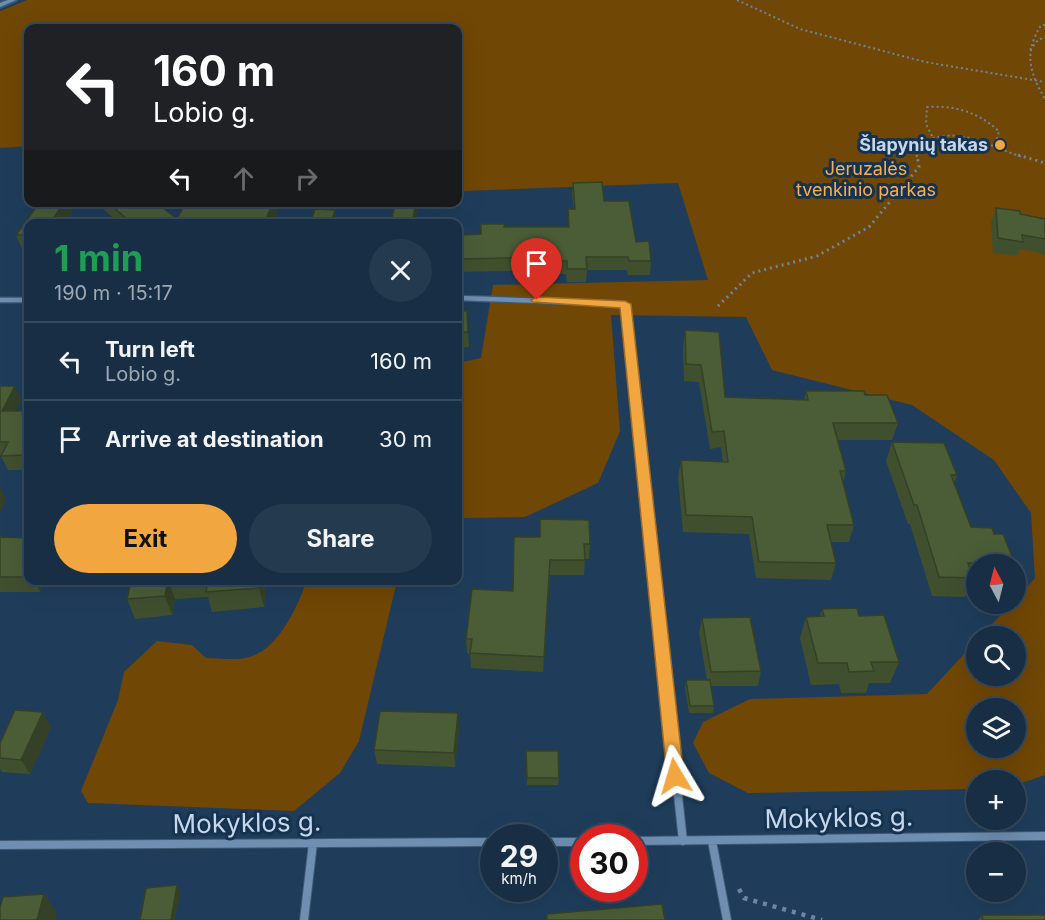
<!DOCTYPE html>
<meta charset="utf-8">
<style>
:root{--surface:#172e44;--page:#243a4f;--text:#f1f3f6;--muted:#9ea8b2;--line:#364a5d;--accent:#f1a640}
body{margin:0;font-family:Inter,sans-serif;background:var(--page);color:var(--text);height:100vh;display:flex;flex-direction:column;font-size:22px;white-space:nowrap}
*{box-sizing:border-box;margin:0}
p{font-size:20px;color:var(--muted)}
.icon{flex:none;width:33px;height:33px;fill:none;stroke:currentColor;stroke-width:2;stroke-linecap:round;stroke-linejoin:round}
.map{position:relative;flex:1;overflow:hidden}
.side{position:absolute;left:24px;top:219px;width:438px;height:366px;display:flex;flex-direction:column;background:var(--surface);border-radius:12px;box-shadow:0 6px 24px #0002,0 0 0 2px var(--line)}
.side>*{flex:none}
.guide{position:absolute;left:24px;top:24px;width:438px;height:183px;border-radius:12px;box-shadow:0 6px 24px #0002,0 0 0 2px var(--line);background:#202124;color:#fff;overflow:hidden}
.needle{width:39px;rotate:353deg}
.controls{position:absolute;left:966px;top:554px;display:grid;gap:12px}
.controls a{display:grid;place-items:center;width:60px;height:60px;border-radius:50%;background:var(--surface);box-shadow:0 6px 24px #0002,0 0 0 2px var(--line);font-size:30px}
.speed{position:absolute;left:480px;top:824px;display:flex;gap:12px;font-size:30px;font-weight:700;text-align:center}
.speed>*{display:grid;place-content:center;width:78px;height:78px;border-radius:50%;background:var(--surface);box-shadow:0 6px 24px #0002,0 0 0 2px var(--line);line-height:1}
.speed small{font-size:15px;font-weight:400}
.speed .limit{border:9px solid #d22;background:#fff;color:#111}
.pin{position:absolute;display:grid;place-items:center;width:51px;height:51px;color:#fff;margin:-62px -26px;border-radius:50% 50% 50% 0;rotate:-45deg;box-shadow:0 0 6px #0007}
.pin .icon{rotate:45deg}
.me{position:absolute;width:66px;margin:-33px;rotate:353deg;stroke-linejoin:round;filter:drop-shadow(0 0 4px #0008)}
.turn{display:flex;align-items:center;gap:21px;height:126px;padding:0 30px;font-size:27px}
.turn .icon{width:78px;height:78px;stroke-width:2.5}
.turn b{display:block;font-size:42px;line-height:51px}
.lanes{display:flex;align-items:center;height:57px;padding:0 30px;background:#0003;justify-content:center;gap:30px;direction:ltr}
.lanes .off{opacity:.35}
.round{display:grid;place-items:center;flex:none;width:63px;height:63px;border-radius:32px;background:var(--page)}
.headline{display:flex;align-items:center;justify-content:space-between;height:102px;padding:0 30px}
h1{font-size:36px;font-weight:700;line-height:45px;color:#1e9e55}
.cta{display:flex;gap:12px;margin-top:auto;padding:12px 30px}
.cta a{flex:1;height:69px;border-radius:36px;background:var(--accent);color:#111;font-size:24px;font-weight:700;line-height:69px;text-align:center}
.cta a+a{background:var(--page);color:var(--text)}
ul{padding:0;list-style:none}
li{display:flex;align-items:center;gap:18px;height:78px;padding:0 30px;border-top:2px solid var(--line)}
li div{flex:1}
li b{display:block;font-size:22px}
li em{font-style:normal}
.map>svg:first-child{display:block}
</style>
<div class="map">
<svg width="1045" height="920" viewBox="0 0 1045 920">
<rect width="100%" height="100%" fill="#1f3d5b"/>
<!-- green -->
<path fill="#704705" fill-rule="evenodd" d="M27,0H1045V775L1016,785V780H976V789L748,793L709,773L693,743L703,722L750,699L927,694L976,641V675H1016V636H981L1012,603H1016V599L1035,578L1031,513L994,460L912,405L772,370L746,317L611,315L620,431L598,483L525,517L458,518V363L481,358L493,285L708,280L678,183L463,191L461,158H458V28H28V146L0,148V11ZM976,708H1016V747H976Z
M307,580L397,581L359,741L340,773L294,811L88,803L81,791L118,700L124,672L157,641L192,645L206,658C219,658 237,661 249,657C278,650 298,606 307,580Z"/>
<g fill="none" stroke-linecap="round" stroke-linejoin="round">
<defs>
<path id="minor-far2" d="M458,298L625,304L630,354
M0,300H28"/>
<path id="minor-far1" d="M630,353L657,604"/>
<path id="minor" d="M657,603L683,841
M634,841L1045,836
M712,841L727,920
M544,842H584
M0,845L494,842
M304,920L313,843"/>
<path id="tertiary" d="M8,0H16L0,7V3Z"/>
</defs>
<!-- minor-far2 casing -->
<use href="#minor-far2" stroke="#3f5972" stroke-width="7"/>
<!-- minor-far1 casing -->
<use href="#minor-far1" stroke="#3f5972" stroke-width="9"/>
<!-- minor casing -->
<use href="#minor" stroke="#3f5972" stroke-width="10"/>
<!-- tertiary casing -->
<use href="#tertiary" stroke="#3f5972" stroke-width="4"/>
<!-- path-far2 -->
<path stroke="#6d859e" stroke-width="2" stroke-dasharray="2 3" stroke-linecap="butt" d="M737,0L800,29L925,62L1045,82
M1045,25H1041C1024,53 1029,72 1045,99
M1030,50L1038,40L1045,37
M932,136L926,124L927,107C955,105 977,112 999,131L995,147
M917,157L915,147C953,122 984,144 1022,157"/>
<!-- path-far1 -->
<path stroke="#6d859e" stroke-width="3" stroke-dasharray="2 4" stroke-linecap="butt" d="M1018,155L1045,163
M718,306L752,273L817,256L869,227L919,167L917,155"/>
<!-- path -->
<path stroke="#6d859e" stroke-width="4.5" stroke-dasharray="4 6" stroke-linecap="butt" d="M739,889L744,898L822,920"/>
<!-- minor-far2 -->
<use href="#minor-far2" stroke="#6e8fb2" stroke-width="4.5"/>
<!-- minor-far1 -->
<use href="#minor-far1" stroke="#6e8fb2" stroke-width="6"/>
<!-- minor -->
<use href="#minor" stroke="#6e8fb2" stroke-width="8"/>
<!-- tertiary -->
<use href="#tertiary" fill="#6e8fb2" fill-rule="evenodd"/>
</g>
<!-- wall -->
<path fill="#40502f" d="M573,183L604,201L651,261L650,275H628L627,270H587L586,282H567L566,274L513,275V271L458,272V235L481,234L505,227H568V209H574L572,195Z
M40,202H78L64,224H28V249H22L16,235Z
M95,202H156L177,219L273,224H120Z
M301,202H328L327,209H302Z
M996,208L1020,214L1045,219V254L1020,249L1017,256L993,253L991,222Z
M458,311L468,332L469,347L458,348Z
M685,330L725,397L804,400L806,391L865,395L898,423L892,440H838L846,471L843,482L854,525L849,542H831L836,563L831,580L756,578L749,534L683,532L678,477L681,460L723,462L721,447L710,449L699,382L684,381L683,347Z
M0,386H15L21,400L15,411L28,414V470H8L1,456H0Z
M892,442L957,475L954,483L971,527L994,534L1015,564H976V582H972L965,597L932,596L910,524H908L886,461Z
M0,537L28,538V580H45L40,592H0Z
M514,537L590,544L589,559H585L584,575H550L543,672L471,668L470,654L467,653L466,639L513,591Z
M131,580H266L264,607L212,612L208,597L175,599L172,615L135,619L127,599Z
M822,609L859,616L899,662L890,683H869L866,693H841L839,684L811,685L800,638L806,617L820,616Z
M702,618L761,671L758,686H711L714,706L713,713H689L685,687L686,680H707L699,633Z
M51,727L30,774L2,772L0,769V743Z
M459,727L455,767L377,764L374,750Z
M526,751L559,778L558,785H527Z
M982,915L1045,920H978Z"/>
<!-- shaded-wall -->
<path fill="#344126" d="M64,202H78L64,224H50Z
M273,202H281L273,224H264Z
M416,202H419L415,224H412Z
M335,210L337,224H331Z
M15,386L21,400L8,425L2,411Z
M28,444V468L23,455Z
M0,487L6,500L0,512Z
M550,560V575L543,672L544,657Z
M35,580H45L40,592Z
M168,580L175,599L172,615L165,596Z
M260,580H266L264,607L259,588Z
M43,712L51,727L30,774L21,760Z
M458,713L459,727L455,767L454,753Z
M177,885L180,892L175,920H171Z
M44,894L57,913L55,920H37Z"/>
<!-- building -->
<path fill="#4a5d37" stroke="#344126" stroke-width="1.5" d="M602,182L604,201H629L636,242L649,241L651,261H629L628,257H586L587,269H567V261H513V258L458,259V235L481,234V224H505L504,227H569L568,209H575L573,183Z
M40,202H64L50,224H28V235H16Z
M107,202H156L177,219L186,202H273L264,224H133Z
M395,202H416L412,224H391Z
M996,208L1020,211V214L1045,219V239L1022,235L1023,242L998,238Z
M315,209L335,210L331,224H310Z
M458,311H467L468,332L458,333Z
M685,330L719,332L725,397L808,400L806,391H864L865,395H887L898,423H833L846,471H840L854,525H827L836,563L759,562L752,517L686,515L681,460L728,462L724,431L712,432L701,365L686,364Z
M0,386H15L2,411H24L22,414H28V444L23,455L1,456L8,442H0Z
M892,442L944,443L957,475H951L971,527L992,528L994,534H1003L1015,564L968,563L973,578L939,577L917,505H914Z
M540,519L589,520L590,544H584L585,560H550L544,657L470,653L472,639H466L472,589L513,591L514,537H540Z
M0,537L28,538V577H0Z
M131,580H168L165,596L127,599Z
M208,580H260L259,588L206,592Z
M857,608L859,616L884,615L899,662H871L874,671L849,672L847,663H818L806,617L824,616L822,609Z
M750,617L761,671L711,672L702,618Z
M686,680H710L714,706H690Z
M15,710L43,712L21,760L0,758V743Z
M380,711L458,713L454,753L374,750Z
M526,751H558L559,778H527Z
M177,885L171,920H140L146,888Z
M44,894L37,920H0V907L3,897Z
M662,904L665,920H547V914Z
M982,915H1045V920H983Z"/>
<!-- route -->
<path fill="#f1a640" stroke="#9d6c2a" stroke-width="1.5" d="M537,297L625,301L631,304L684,776L682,781L675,784L669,781L667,776L620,308L533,302L531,300Z"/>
<!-- markers -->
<circle fill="#f1a640" stroke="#153250" stroke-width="2" cx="1000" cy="145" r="6"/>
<g text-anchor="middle" stroke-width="6" stroke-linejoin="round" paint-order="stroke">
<!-- far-poi labels -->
<g font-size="18" font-weight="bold" fill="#c6d7ea" stroke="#153250" text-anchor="end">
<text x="988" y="151">Šlapynių takas</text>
</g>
<!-- far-park labels -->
<g font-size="18" fill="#f9af4d" stroke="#153250">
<text x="866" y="175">Jeruzalės<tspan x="866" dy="21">tvenkinio parkas</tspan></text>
</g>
<!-- near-street labels -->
<g font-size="26" fill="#c6d7ea" stroke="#153250">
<text transform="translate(839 818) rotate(-1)" y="9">Mokyklos g.</text>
<text transform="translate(247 823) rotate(-1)" y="9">Mokyklos g.</text>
</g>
</g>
</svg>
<div class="controls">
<a><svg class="needle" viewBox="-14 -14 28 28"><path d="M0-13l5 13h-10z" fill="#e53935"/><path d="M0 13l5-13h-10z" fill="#9ea8b2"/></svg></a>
<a><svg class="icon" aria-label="search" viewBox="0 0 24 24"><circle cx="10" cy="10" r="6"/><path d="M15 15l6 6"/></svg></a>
<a><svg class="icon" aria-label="layers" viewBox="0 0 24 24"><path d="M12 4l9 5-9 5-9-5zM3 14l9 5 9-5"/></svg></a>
<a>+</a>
<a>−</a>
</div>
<div class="speed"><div>29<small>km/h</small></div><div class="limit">30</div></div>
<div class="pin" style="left:537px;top:300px;background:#d93025"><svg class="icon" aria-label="arrive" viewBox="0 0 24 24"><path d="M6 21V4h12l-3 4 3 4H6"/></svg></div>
<svg class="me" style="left:675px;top:776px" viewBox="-20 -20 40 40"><path d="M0-17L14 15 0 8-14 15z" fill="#f1a640" stroke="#fff" stroke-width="4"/></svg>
<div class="guide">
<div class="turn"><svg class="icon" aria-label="left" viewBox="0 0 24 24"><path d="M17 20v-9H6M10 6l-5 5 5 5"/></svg><div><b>160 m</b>Lobio g.</div></div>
<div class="lanes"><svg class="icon" aria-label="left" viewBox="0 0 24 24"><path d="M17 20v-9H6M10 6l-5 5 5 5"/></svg><svg class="icon off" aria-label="ahead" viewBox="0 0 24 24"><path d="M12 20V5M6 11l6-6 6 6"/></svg><svg class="icon off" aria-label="right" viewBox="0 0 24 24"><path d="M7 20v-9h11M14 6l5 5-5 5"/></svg></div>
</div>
<section class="side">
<div class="headline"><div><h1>1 min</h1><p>190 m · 15:17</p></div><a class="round"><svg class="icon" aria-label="close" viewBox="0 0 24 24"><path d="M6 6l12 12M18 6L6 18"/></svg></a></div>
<ul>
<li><svg class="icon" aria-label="left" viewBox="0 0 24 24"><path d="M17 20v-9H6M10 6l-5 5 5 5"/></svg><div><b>Turn left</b><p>Lobio g.</p></div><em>160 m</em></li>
<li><svg class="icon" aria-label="arrive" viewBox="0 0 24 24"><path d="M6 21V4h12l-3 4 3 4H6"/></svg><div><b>Arrive at destination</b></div><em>30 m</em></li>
</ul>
<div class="cta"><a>Exit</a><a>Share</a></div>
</section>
</div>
